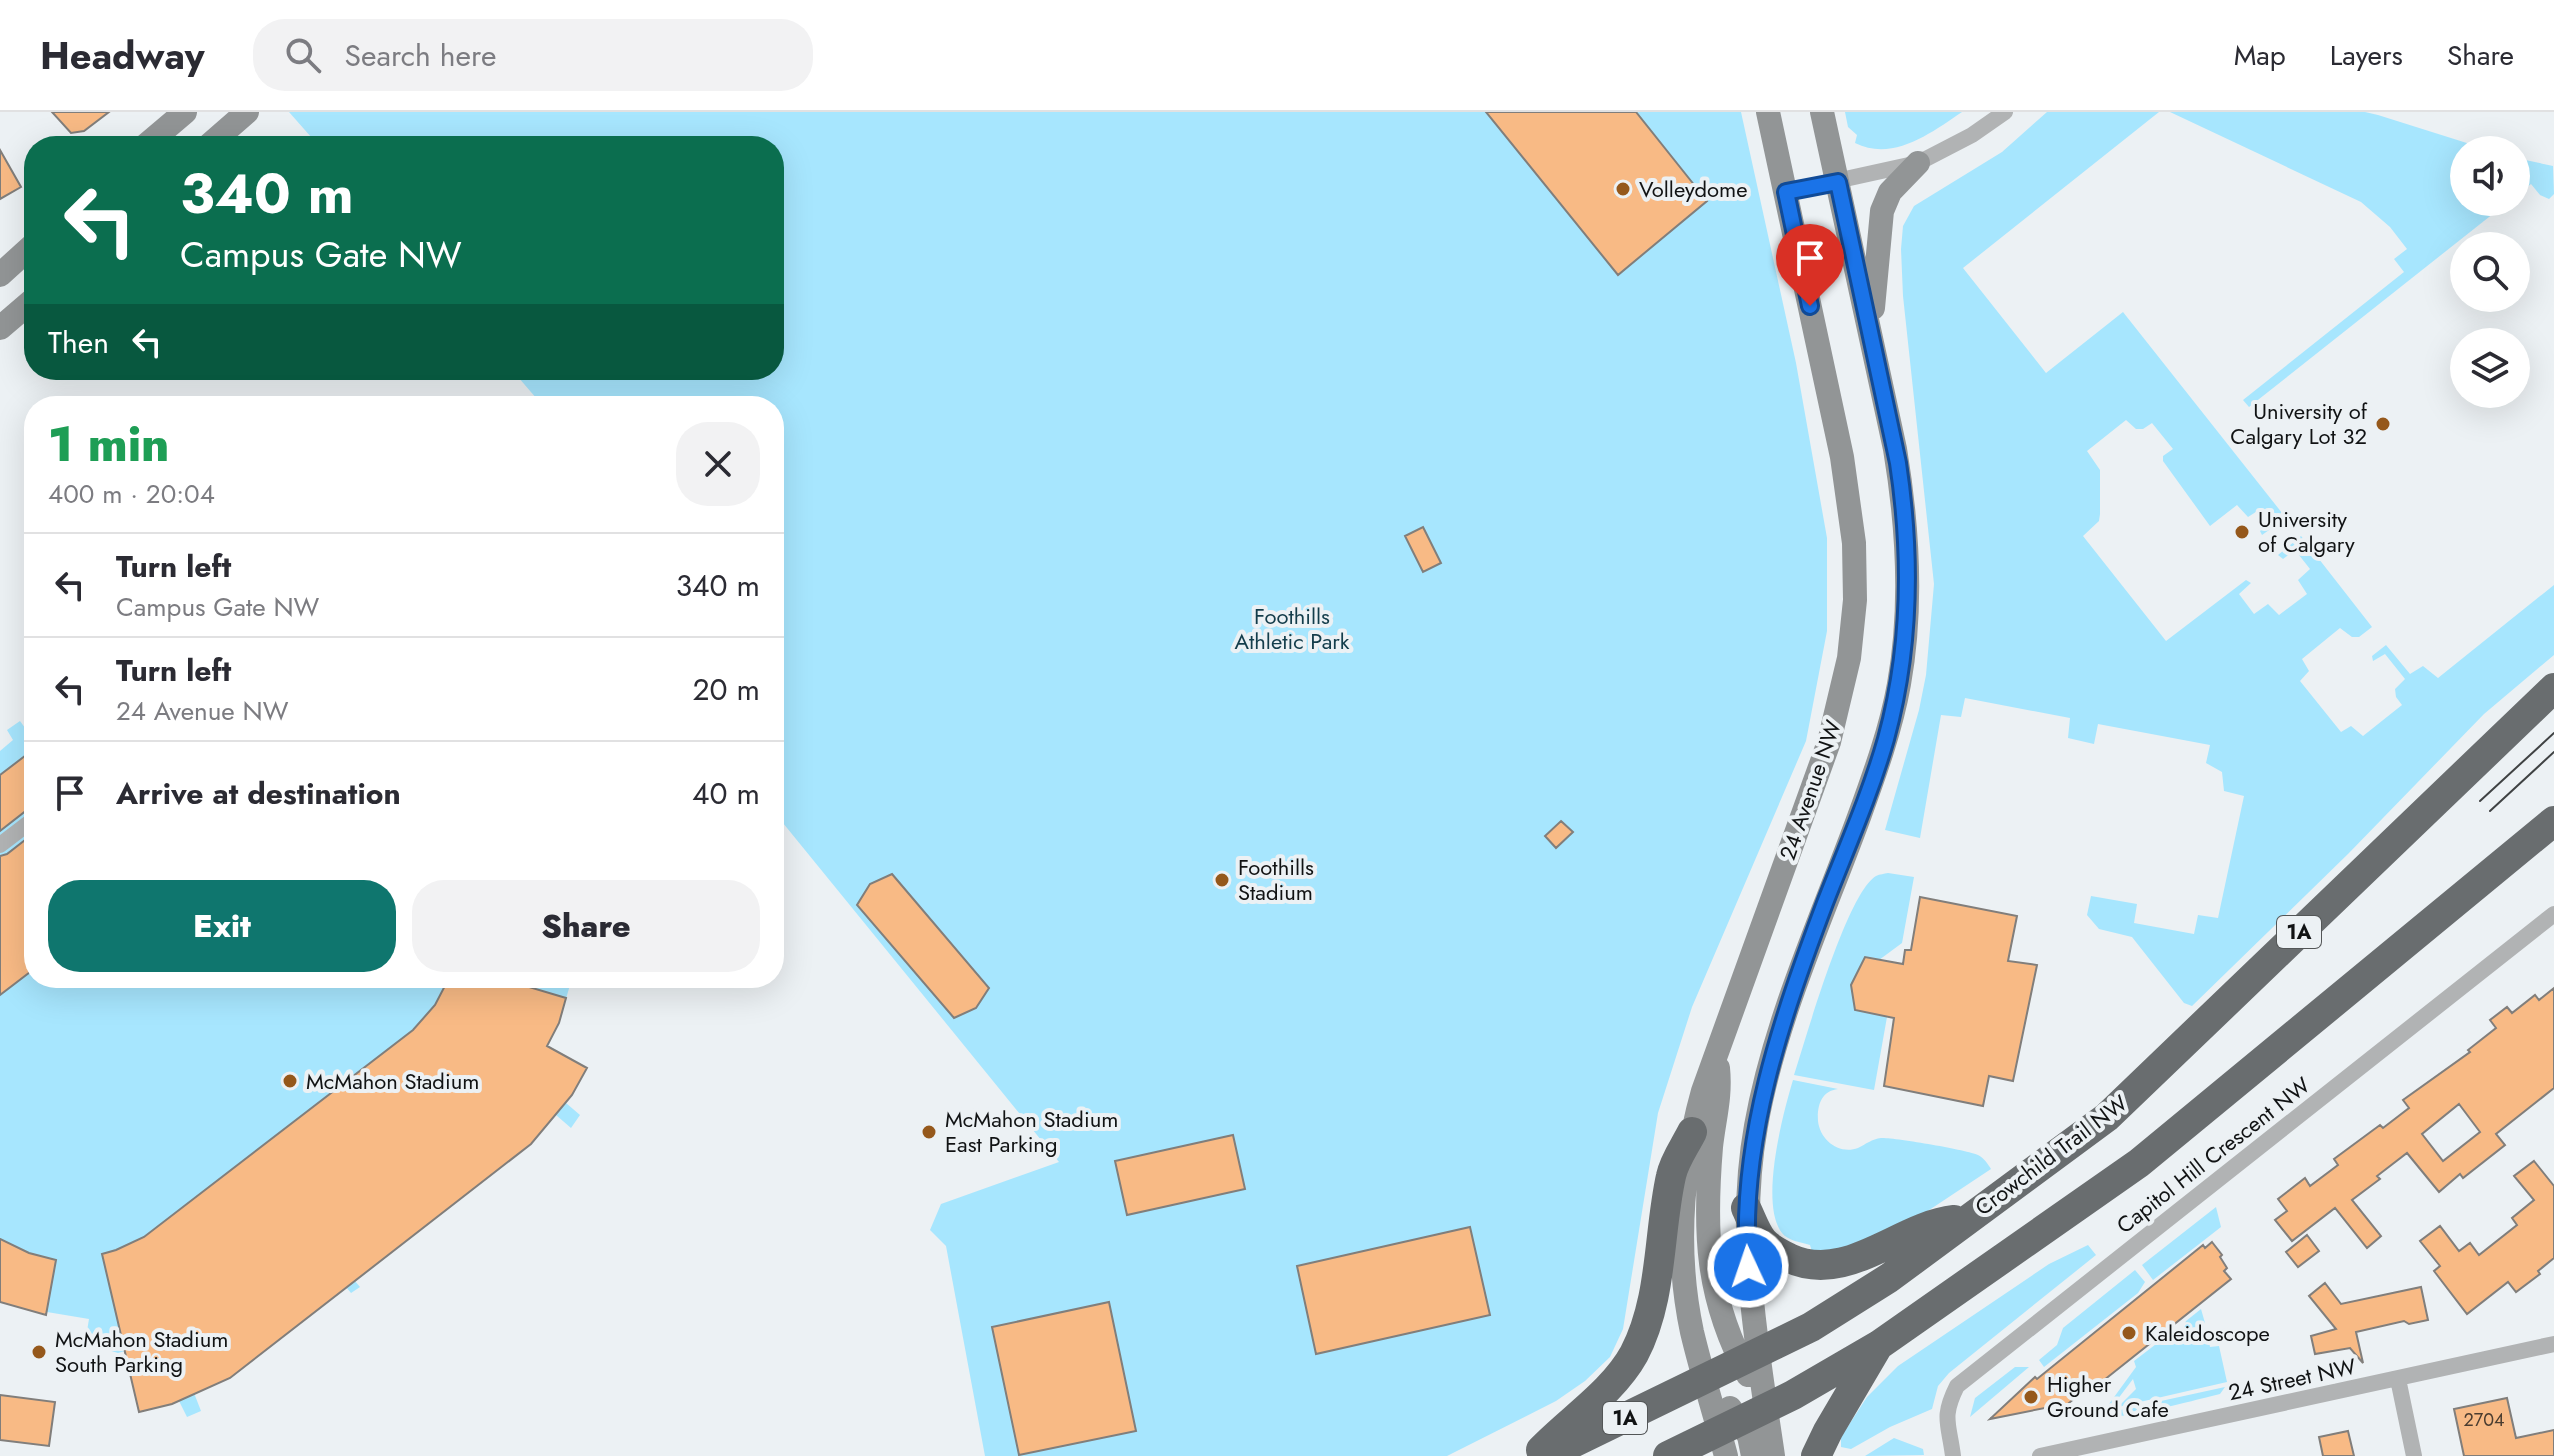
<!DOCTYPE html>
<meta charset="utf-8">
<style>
:root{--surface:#fff;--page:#f2f2f3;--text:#2b2b33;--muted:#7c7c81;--line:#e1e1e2;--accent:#0f766e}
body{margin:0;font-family:Jost,sans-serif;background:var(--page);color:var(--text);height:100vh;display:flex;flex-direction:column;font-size:30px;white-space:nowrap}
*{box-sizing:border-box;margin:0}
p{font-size:26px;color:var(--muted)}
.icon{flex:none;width:44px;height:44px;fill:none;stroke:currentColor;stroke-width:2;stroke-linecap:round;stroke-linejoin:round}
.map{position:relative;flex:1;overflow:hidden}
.drawer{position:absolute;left:24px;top:284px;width:760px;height:592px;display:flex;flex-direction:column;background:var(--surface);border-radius:32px;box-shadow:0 8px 32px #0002}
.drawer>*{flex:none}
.banner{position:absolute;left:24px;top:24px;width:760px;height:244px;border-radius:32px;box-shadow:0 8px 32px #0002;background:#0b6e4f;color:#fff;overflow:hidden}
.controls{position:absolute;left:2450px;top:24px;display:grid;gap:16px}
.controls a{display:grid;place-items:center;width:80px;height:80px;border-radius:50%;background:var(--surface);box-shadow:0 8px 32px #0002;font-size:40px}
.pin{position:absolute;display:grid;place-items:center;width:68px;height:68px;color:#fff;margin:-82px -34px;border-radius:50% 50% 50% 0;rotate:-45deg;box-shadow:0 0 8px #0007}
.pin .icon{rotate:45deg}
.me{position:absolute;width:88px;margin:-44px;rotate:357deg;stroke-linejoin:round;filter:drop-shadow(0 0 6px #0008)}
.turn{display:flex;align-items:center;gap:28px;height:168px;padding:0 24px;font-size:36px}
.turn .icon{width:104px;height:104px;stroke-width:2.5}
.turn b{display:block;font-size:56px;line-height:68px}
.then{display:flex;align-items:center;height:76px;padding:0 24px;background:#0003;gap:16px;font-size:30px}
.round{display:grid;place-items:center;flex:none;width:84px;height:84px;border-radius:32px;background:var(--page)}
.overview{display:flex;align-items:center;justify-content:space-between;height:136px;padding:0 24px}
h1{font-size:48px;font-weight:800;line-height:60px;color:#1e9e55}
.primary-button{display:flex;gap:16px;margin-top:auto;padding:16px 24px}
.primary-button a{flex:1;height:92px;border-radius:32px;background:var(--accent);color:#fff;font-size:32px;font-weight:800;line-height:92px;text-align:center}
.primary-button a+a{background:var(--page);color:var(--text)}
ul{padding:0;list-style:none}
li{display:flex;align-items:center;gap:24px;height:104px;padding:0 24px;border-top:2px solid var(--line)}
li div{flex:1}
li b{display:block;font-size:30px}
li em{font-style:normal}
header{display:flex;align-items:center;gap:48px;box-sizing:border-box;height:112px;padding:0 40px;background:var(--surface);border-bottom:2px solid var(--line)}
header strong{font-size:38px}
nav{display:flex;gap:44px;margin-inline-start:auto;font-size:28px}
.search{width:560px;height:72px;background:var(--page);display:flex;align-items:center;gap:20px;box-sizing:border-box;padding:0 28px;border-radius:32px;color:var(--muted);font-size:30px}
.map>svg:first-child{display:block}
</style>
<header>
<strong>Headway</strong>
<div class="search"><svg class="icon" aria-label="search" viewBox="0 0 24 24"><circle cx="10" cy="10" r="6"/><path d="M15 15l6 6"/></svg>Search here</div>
<nav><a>Map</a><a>Layers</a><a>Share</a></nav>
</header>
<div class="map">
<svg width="2554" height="1344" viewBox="0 0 2554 1344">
<rect width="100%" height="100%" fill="#ecf1f4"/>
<!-- green -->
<path fill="#a7e6fe" d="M289,0H1741L1796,251L1827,426V519L1806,629L1692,895L1658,1001L1623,1217L1610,1245L1585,1269L1556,1289L1447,1344H985L946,1134L930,1118L941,1092L1059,1050L774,700V294H543L512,258H774V34H319Z
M1845,0H1962C1931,21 1893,50 1855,31L1857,23L1848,15Z
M2047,0H2159L1963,156L2046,261L2123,200L2286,406L2262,423L2260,419L2272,409L2262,396L2248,405L2237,393L2210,414L2163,349V344L2173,337L2152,311L2143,317H2136L2126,308L2087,339L2100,358V402L2099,409L2083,424L2166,529L2246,468L2251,471L2239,482L2254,502L2268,492L2279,503L2307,482L2298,468L2310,457L2295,438L2283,447L2278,443L2301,424L2372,515L2359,525H2352L2340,516L2302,547L2309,559L2300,569L2341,620L2351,614L2363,624L2402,593L2396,585L2395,577L2405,567L2385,542L2373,549L2372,544L2386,533L2410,562L2423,554L2438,566L2554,473V543L2484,602L2349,741L2192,894L2184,891L2132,825L2099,817L2087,803L2091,784L2137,792L2134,811L2194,822L2198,803L2218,806L2244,684L2224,679L2222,660L2206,651L2210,633L2098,612L2094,632L2068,626L2070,606L1965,586L1961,605L1941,603L1920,726L1885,718L1919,598L1926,563L1934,472L1903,184L1901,137L1903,114L1914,94L2002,40Z
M2170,0H2365L2378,3L2489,38H2464V90H2508L2249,295L2243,288L2404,160L2394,147L2407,137L2390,115L2361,90Z
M2516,46L2553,54L2554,82L2549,87L2540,83L2531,72L2516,84Z
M20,609L28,620L34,616V866H572L559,911L547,933L587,956L566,991L580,1003L571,1016L556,1003L531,1032L355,1169L360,1175L351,1181L346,1175L194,1281L201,1299L187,1305L179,1289L139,1300L125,1239L118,1241L85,1231L89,1207L47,1200L46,1203L0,1189V639L13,628L7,618Z
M1888,761L1914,765L1902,831L1879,848L1865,845L1851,873L1856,898L1887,905L1874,978L1794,963C1806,926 1847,781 1876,764C1880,762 1884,762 1888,761Z
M1793,968L1838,977C1821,979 1817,994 1818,1009C1820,1028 1839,1043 1858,1036C1866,1032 1872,1027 1881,1026C1892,1025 1968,1038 1978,1043C1984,1046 1988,1052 1991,1057L1878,1132L1813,1143L1810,1133C1801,1130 1788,1129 1782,1121C1759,1092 1783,1001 1793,968Z
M2216,1095L2221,1115L2153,1168L2142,1153Z
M2088,1133L2096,1143L1949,1261L1938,1274L1932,1297L1890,1315L1851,1337L1841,1335V1325L1867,1285L1898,1254L2049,1152Z
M2135,1158L2145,1170L2138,1181L2044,1255L2039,1248L2057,1233L2063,1216Z
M2201,1197L2205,1211L2201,1212L2203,1219H2207L2210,1235L2219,1234L2227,1270L2118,1295L2136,1277L2133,1267L2111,1296L2109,1292L2136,1255L2134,1249L2177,1216L2179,1223L2186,1209Z
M2015,1255H2029L1970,1305L1975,1286Z
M2225,1275L2220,1282C2198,1287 2111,1312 2097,1303Z
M1894,1326L1923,1337L1924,1343L1865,1344Z"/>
<!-- building -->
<path fill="#f8ba85" stroke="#817e7b" stroke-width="2" fill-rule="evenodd" d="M52,0H109L84,19L71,21Z
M1486,0H1636L1707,89L1618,163Z
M0,38L21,75L0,87Z
M1423,415L1441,451L1423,460L1405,424Z
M34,637V696L27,698L0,719V663Z
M1561,709L1573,720L1556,736L1545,724Z
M34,721V857L0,883V744L7,742Z
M892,762L989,876L976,896L954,906L857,793L870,772Z
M1920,785L2017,804L2008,849L2037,853L2013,969L1989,964L1983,994L1884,974L1894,906L1855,898L1851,873L1865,845L1903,852L1905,838H1911Z
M449,866H499L566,886L559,911L547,934L587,956L572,983L531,1032L230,1266L172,1292L139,1300L102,1142L116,1138L144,1125L413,918L435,893Z
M2554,876V976L2496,1022L2505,1033L2463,1066L2460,1062L2439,1080L2407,1041L2377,1064L2380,1067L2352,1088L2381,1124L2367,1136L2335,1096L2292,1129L2275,1108L2287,1099L2278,1087L2305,1066L2310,1074L2338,1053L2334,1047L2380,1013L2383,1016L2409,996L2403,988L2470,940L2468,938L2496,916L2490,908L2507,895L2512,901L2535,883L2539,888ZM2459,992L2480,1020L2443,1049L2422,1022Z
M1233,1023L1245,1077L1127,1103L1115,1049Z
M2534,1049L2554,1074V1146L2538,1159L2540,1162L2516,1180L2508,1170L2467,1202L2434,1159L2440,1154L2420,1129L2440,1114L2459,1139L2470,1131L2479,1143L2517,1113L2512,1106L2534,1088L2514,1064Z
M1470,1115L1490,1203L1316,1242L1297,1154Z
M2307,1123L2319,1139L2298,1155L2286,1140Z
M0,1127L29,1141L56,1148L46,1203L0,1190Z
M2212,1130L2222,1143L2220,1145L2227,1156L2224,1159L2231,1167L2089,1280L2087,1276L2063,1296L2060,1293L1990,1307L2035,1265L2037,1267L2203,1133L2205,1136Z
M2325,1171L2341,1192L2421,1175L2428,1208L2409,1212L2404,1209L2356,1220L2363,1251L2350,1236L2315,1242L2311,1224L2336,1217L2309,1184Z
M1109,1190L1136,1319L1019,1343L992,1215Z
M0,1283L55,1290L49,1334L0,1328Z
M2507,1286L2516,1326L2554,1318V1344H2464L2454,1297Z
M2348,1319L2354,1344H2323L2319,1325Z"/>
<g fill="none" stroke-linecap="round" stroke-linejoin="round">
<!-- street -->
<path stroke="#b1b3b4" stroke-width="16" d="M1786,80L1918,51L1972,23L2005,0
M0,733L34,707
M2398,1267L2414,1344
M1953,1344C1949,1311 1941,1306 1957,1274L2554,802
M2040,1344L2554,1232"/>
<!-- secondary -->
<path stroke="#929596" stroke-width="24" d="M145,34L185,0
M208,34L247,0
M0,163L34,132
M1873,196L1882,99L1890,80L1918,51
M0,216L34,187
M1718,956C1721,985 1714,1007 1711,1035C1704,1120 1706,1186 1748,1263
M1730,1296L1749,1324L1753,1344
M1726,1344C1715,1303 1702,1262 1692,1220C1675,1140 1681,1058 1703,979L1829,630L1849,546L1855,488L1854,431L1842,345L1768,0
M1773,1344C1757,1234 1736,1124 1756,1014C1775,907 1822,806 1859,705C1875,661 1891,617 1899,572C1913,494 1908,415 1895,337L1822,0"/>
<!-- highway -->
<path stroke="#696d6f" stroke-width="30" d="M1746,1096C1751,1106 1756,1121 1763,1129C1769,1136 1781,1142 1789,1146C1847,1173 1899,1114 1954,1108
M1541,1338C1571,1307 1613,1280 1634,1242C1663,1187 1658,1122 1671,1064C1674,1049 1685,1034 1692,1020
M1546,1344L1811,1215L1889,1166L2107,1005L2554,576
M1668,1344L1793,1283L1879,1233L2139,1051L2554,709
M1816,1344L1828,1319L1878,1234"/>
<!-- tram -->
<path stroke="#3f4243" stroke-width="2" d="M2480,689L2554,621
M2490,699L2554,640"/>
</g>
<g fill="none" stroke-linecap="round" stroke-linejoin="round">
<defs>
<path id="route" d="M1748,1155C1739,1029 1781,908 1825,791C1846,737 1870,683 1886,627C1911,536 1912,444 1898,351L1838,70L1786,80L1810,194"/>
</defs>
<!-- route casing -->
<use href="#route" stroke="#114b97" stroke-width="20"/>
<!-- route -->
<use href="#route" stroke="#1a73e8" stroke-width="14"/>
</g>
<!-- markers -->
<g fill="#95581b" stroke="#ecf1f4" stroke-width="3">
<circle cx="1623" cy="77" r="8"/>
<circle cx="2383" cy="312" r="8"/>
<circle cx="2242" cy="420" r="8"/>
<circle cx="1222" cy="768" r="8"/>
<circle cx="290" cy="969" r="8"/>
<circle cx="929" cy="1020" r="8"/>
<circle cx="2129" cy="1221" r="8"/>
<circle cx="39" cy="1240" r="8"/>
<circle cx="2031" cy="1285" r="8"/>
</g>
<g text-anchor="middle" stroke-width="8" stroke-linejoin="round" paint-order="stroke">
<!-- number labels -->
<g font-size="18" fill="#4b3d30">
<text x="2484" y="1314">2704</text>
</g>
<!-- shield labels -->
<g fill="#ecf1f4" stroke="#535657" stroke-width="2">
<rect x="2277" y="804" width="44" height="32" rx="6"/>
<rect x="1603" y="1290" width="44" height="32" rx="6"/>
</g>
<g font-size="20" font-weight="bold" fill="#111314">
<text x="2299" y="827">1A</text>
<text x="1625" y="1313">1A</text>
</g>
<!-- poi labels -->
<g font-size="22" fill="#111314" stroke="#ecf1f4" text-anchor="start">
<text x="1639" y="85">Volleydome</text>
<text x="2367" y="307" text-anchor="end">University of<tspan x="2367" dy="25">Calgary Lot 32</tspan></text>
<text x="2258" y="415">University<tspan x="2258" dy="25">of Calgary</tspan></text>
<text x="1238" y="763">Foothills<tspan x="1238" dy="25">Stadium</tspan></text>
<text x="306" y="977">McMahon Stadium</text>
<text x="945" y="1015">McMahon Stadium<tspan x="945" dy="25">East Parking</tspan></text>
<text x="2145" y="1229">Kaleidoscope</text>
<text x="55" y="1235">McMahon Stadium<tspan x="55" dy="25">South Parking</tspan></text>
<text x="2047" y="1280">Higher<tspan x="2047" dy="25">Ground Cafe</tspan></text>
</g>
<!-- park labels -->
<g font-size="22" fill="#133d4b" stroke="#ecf1f4">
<text x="1292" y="512">Foothills<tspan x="1292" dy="25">Athletic Park</tspan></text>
</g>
<!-- street labels -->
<g font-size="22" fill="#111314" stroke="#ecf1f4">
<text transform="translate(1810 678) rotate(-71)" y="8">24 Avenue NW</text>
<text transform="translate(2051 1043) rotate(-37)" y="8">Crowchild Trail NW</text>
<text transform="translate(2213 1043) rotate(-38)" y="8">Capitol Hill Crescent NW</text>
<text transform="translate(2292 1267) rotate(-12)" y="8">24 Street NW</text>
</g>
</g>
</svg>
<div class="controls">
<a><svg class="icon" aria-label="sound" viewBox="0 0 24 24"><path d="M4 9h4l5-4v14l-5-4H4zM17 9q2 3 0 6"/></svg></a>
<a><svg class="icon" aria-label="search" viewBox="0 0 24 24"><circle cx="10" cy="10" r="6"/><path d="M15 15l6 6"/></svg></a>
<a><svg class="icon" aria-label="layers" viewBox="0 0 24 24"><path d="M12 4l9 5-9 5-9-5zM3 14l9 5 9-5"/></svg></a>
</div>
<div class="pin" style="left:1810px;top:194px;background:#d93025"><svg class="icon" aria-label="arrive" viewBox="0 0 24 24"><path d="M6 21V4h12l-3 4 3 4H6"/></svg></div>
<svg class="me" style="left:1748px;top:1155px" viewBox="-20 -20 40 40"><circle r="17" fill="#1a73e8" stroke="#fff" stroke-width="3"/><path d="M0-11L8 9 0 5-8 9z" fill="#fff"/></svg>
<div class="banner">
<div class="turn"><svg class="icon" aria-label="left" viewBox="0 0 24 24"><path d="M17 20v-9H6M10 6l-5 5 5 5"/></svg><div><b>340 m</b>Campus Gate NW</div></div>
<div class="then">Then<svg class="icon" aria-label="left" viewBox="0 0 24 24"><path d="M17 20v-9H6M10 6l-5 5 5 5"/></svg></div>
</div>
<section class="drawer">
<div class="overview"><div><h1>1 min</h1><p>400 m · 20:04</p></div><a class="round"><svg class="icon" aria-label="close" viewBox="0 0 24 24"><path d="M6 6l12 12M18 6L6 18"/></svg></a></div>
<ul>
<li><svg class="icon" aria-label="left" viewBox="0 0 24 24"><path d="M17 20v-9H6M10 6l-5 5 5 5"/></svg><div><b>Turn left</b><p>Campus Gate NW</p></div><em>340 m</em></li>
<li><svg class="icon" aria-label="left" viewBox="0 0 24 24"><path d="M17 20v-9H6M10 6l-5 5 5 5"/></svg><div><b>Turn left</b><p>24 Avenue NW</p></div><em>20 m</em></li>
<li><svg class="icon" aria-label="arrive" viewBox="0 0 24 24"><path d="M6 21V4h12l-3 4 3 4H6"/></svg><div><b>Arrive at destination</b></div><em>40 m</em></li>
</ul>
<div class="primary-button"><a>Exit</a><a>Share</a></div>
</section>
</div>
